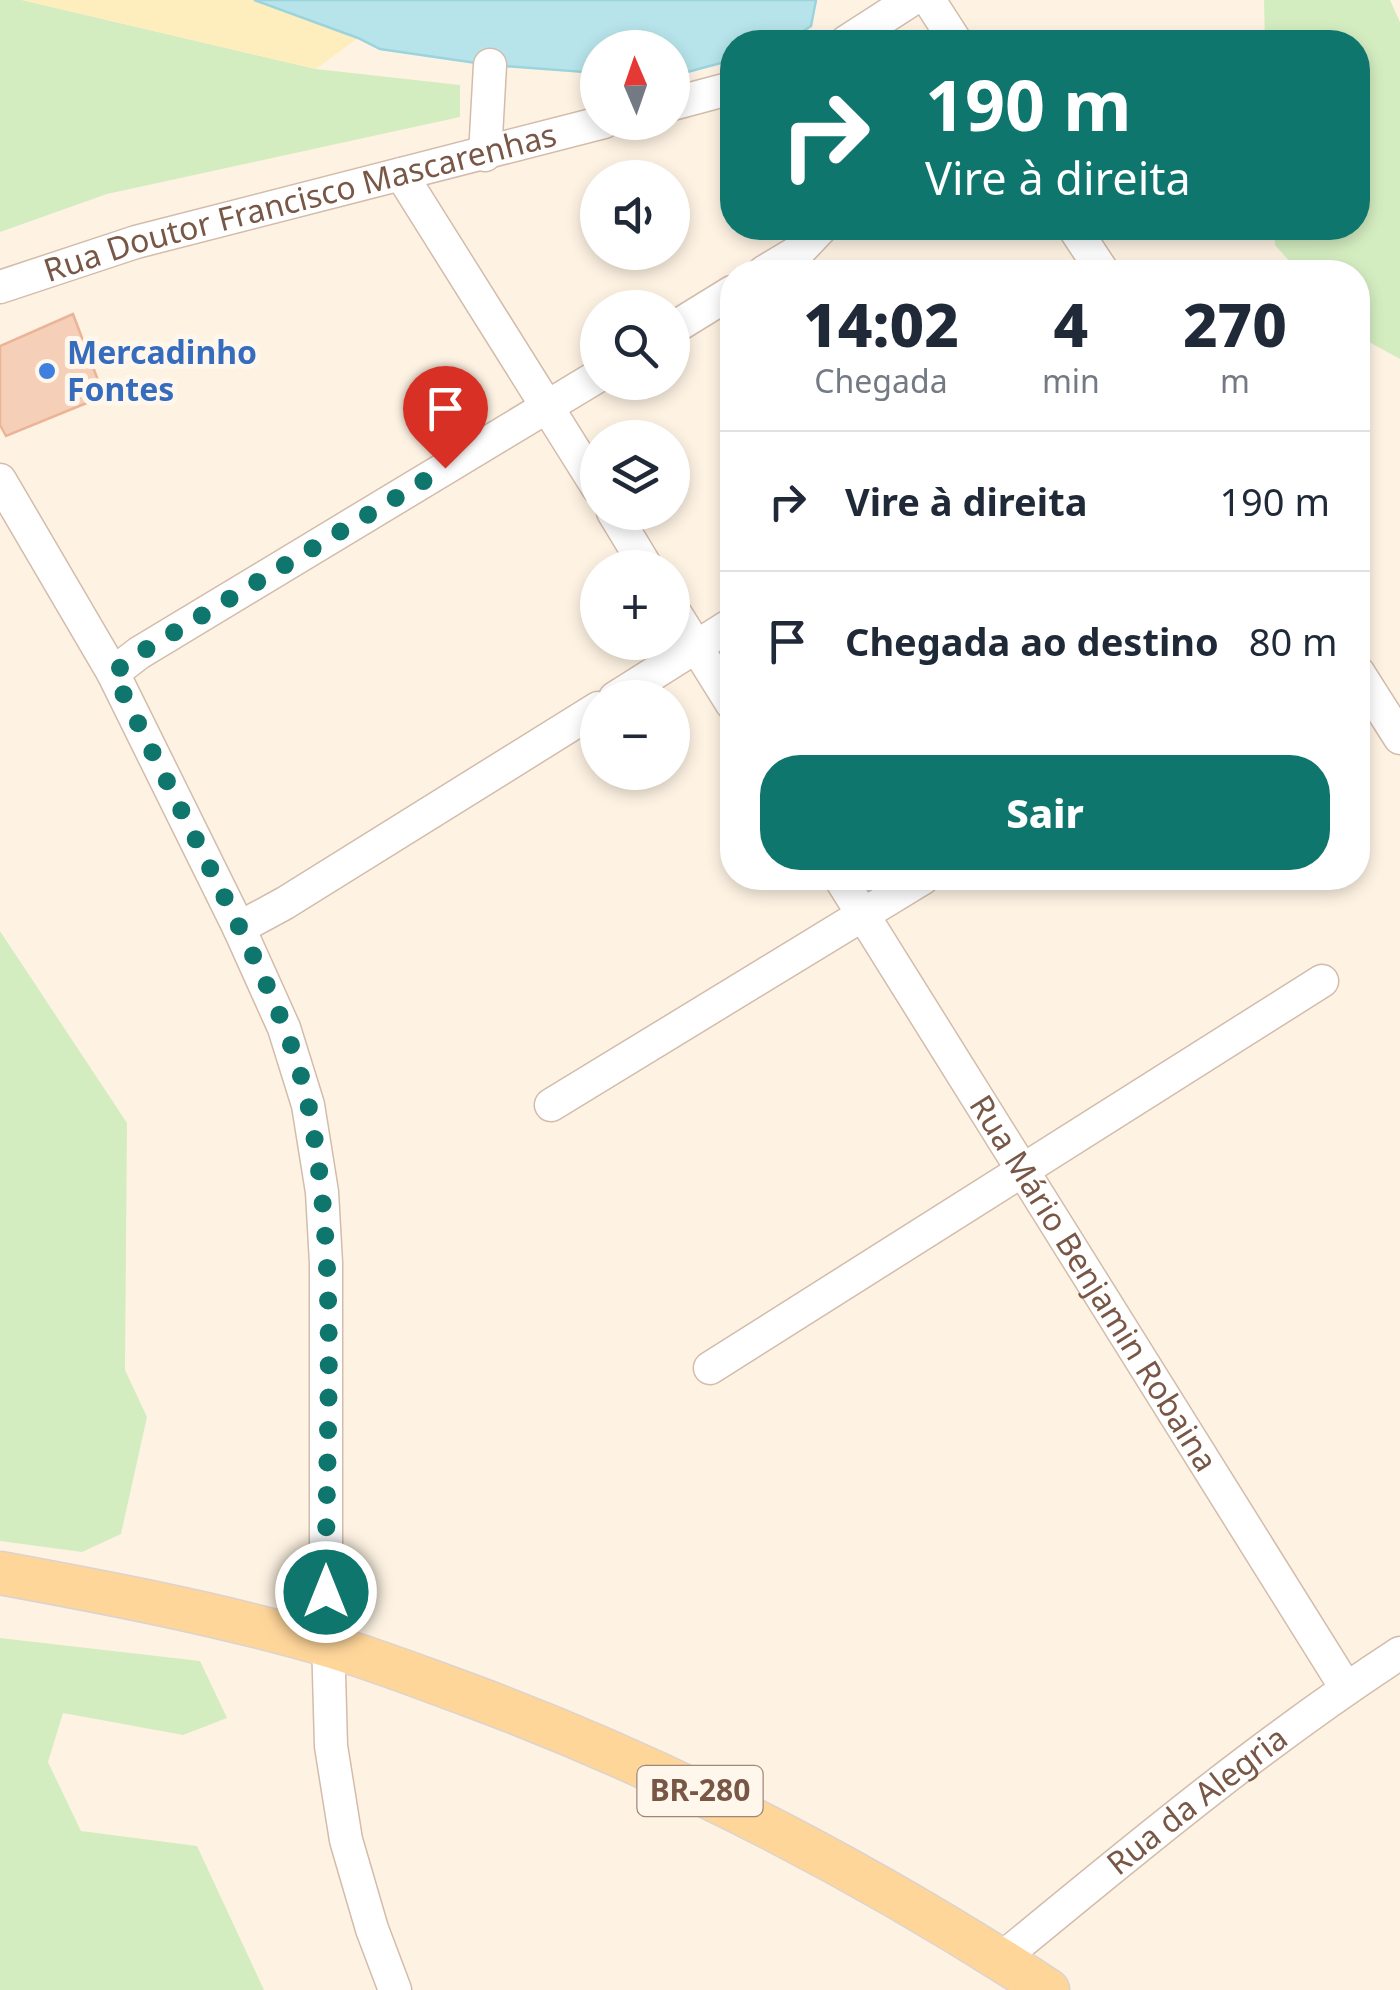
<!DOCTYPE html>
<html lang="pt">
<meta charset="utf-8">
<style>
:root{--surface:#fff;--page:#f6f6f7;--text:#1f2937;--muted:#747a83;--line:#e0e1e3;--accent:#0f766e}
body{margin:0;font-family:"Noto Sans",sans-serif;background:var(--page);color:var(--text);height:100vh;display:flex;flex-direction:column;font-size:38px;white-space:nowrap}
*{box-sizing:border-box;margin:0}
p{font-size:32px;color:var(--muted)}
.icon{flex:none;width:55px;height:55px;fill:none;stroke:currentColor;stroke-width:2;stroke-linecap:round;stroke-linejoin:round}
.map{position:relative;flex:1;overflow:hidden}
.side{position:absolute;left:720px;top:260px;width:650px;height:630px;display:flex;flex-direction:column;background:var(--surface);border-radius:40px;box-shadow:0 5px 15px #0003}
.side>*{flex:none}
.hud{position:absolute;left:720px;top:30px;width:650px;height:210px;border-radius:40px;box-shadow:0 5px 15px #0003;background:#0f766e;color:#fff;overflow:hidden}
.needle{width:65px;rotate:358deg}
.controls{position:absolute;left:580px;top:30px;display:grid;gap:20px}
.controls a{display:grid;place-items:center;width:110px;height:110px;border-radius:50%;background:var(--surface);box-shadow:0 5px 15px #0003;font-size:50px}
.pin{position:absolute;display:grid;place-items:center;width:85px;height:85px;color:#fff;margin:-102px -42px;border-radius:50% 50% 50% 0;rotate:-45deg;box-shadow:0 0 10px #0007}
.pin .icon{rotate:45deg}
.me{position:absolute;width:110px;margin:-55px;rotate:0deg;stroke-linejoin:round;filter:drop-shadow(0 0 8px #0008)}
.turn{display:flex;align-items:center;gap:35px;height:210px;padding:0 40px;font-size:45px}
.turn .icon{width:130px;height:130px;stroke-width:2.5}
.turn b{display:block;font-size:70px;line-height:85px}
.eta{display:flex;justify-content:space-evenly;align-items:center;height:170px;text-align:center}
.eta b{font-size:60px;font-weight:800;line-height:70px}
.button{display:flex;gap:20px;margin-top:auto;padding:20px 40px}
.button a{flex:1;height:115px;border-radius:40px;background:var(--accent);color:#fff;font-size:40px;font-weight:800;line-height:115px;text-align:center}
ul{padding:0;list-style:none}
li{display:flex;align-items:center;gap:30px;height:140px;padding:0 40px;border-top:2px solid var(--line)}
li div{flex:1}
li b{display:block;font-size:38px}
li em{font-style:normal}
.map>svg:first-child{display:block}
</style>
<div class="map">
<svg width="1400" height="1990" viewBox="0 0 1400 1990">
<rect width="100%" height="100%" fill="#fef3e3"/>
<!-- green -->
<path fill="#d4edc0" d="M0,0H22L316,69L460,85V117L107,194L0,232Z
M1264,0H1390L1400,22V359L1358,336V272H1299L1275,245L1274,228H1358V42H1265Z
M0,931L127,1123L125,1370L147,1417L121,1534L82,1552L0,1541Z
M0,1638L200,1661L227,1718L183,1735L63,1713L48,1762L81,1831L197,1846L264,1990H0Z"/>
<!-- sand -->
<path fill="#ffeebd" d="M22,0H254L358,38L316,69Z"/>
<!-- water -->
<path fill="#b6e4ea" stroke="#9bd4dd" stroke-width="2.5" d="M254,0H816L811,26L787,42H732V60L673,76L672,48H598L597,73L490,65L380,49L358,38Z"/>
<!-- building -->
<path fill="#f6cfb8" stroke="#ebb497" stroke-width="2.5" d="M73,314L104,396L6,436L0,425V346Z"/>
<g fill="none" stroke-linecap="round" stroke-linejoin="round">
<defs>
<g id="minor">
<path d="M929,0L956,42"/>
<path d="M846,42L911,0"/>
<path d="M672,104L732,88"/>
<path d="M485,155L490,65"/>
<path d="M401,174L598,488"/>
<path d="M1074,228L1103,272"/>
<path d="M764,272L799,251L821,228"/>
<path id="s1" d="M0,287L136,242L604,122"/>
<path d="M672,329L732,292"/>
<path d="M0,480L113,673L239,928L284,1028L308,1105L322,1192L326,1263V1566L331,1746L346,1840L372,1929L395,1990"/>
<path d="M613,512L647,568"/>
<path d="M672,608L732,704"/>
<path d="M1358,672L1400,738"/>
<path d="M113,673L139,653L598,376"/>
<path d="M615,698L732,624"/>
<path id="s2" d="M840,878L1346,1688"/>
<path d="M239,928L285,903L598,708"/>
<path d="M551,1105L923,878"/>
<path d="M710,1368L1322,981"/>
<path id="s3" d="M1001,1959C1131,1852 1259,1745 1400,1653"/>
</g>
<path id="major" d="M0,1573C109,1593 219,1614 326,1645C374,1659 422,1678 469,1695C674,1771 865,1871 1048,1990"/>
</defs>
<!-- minor casing -->
<use href="#minor" stroke="#d3bcab" stroke-width="35"/>
<!-- major casing -->
<use href="#major" stroke="#dcd3cf" stroke-width="45"/>
<!-- minor -->
<use href="#minor" stroke="#fff" stroke-width="32"/>
<!-- major -->
<use href="#major" stroke="#ffd69a" stroke-width="42"/>
</g>
<g fill="none" stroke-linecap="round" stroke-linejoin="round">
<!-- route -->
<path stroke="#0f766e" stroke-width="18" stroke-dasharray="0 32.4" d="M326,1592C325,1434 340,1263 309,1108C293,1032 255,959 221,890C185,818 149,745 113,673L140,653L445,468"/>
</g>
<!-- markers -->
<circle fill="#3f7fe0" stroke="#fff7ec" stroke-width="4" cx="47" cy="371" r="10"/>
<g text-anchor="middle" stroke-width="10" stroke-linejoin="round" paint-order="stroke">
<!-- shield labels -->
<rect fill="#fff7ec" stroke="#a18778" stroke-width="2.5" x="637.5" y="1766" width="125" height="50" rx="8"/>
<g font-size="30" font-weight="bold" fill="#795746">
<text x="700" y="1801">BR-280</text>
</g>
<!-- street labels -->
<g font-size="32" fill="#795746" stroke="#fff7ec">
<text dy="11" stroke="none"><textPath href="#s1" startOffset="312">Rua Doutor Francisco Mascarenhas</textPath></text>
<text dy="11" stroke="none"><textPath href="#s2" startOffset="478">Rua Mário Benjamin Robaina</textPath></text>
<text dy="11" stroke="none"><textPath href="#s3" startOffset="252">Rua da Alegria</textPath></text>
</g>
<!-- shop labels -->
<g font-size="32" font-weight="bold" fill="#366cbe" stroke="#fff7ec" text-anchor="start">
<text x="67" y="364">Mercadinho<tspan x="67" dy="37">Fontes</tspan></text>
</g>
</g>
</svg>
<div class="controls">
<a><svg class="needle" viewBox="-14 -14 28 28"><path d="M0-13l5 13h-10z" fill="#e53935"/><path d="M0 13l5-13h-10z" fill="#747a83"/></svg></a>
<a><svg class="icon" aria-label="sound" viewBox="0 0 24 24"><path d="M4 9h4l5-4v14l-5-4H4zM17 9q2 3 0 6"/></svg></a>
<a><svg class="icon" aria-label="search" viewBox="0 0 24 24"><circle cx="10" cy="10" r="6"/><path d="M15 15l6 6"/></svg></a>
<a><svg class="icon" aria-label="layers" viewBox="0 0 24 24"><path d="M12 4l9 5-9 5-9-5zM3 14l9 5 9-5"/></svg></a>
<a>+</a>
<a>−</a>
</div>
<div class="pin" style="left:445px;top:468px;background:#d93025"><svg class="icon" aria-label="arrive" viewBox="0 0 24 24"><path d="M6 21V4h12l-3 4 3 4H6"/></svg></div>
<svg class="me" style="left:326px;top:1592px" viewBox="-20 -20 40 40"><circle r="17" fill="#0f766e" stroke="#fff" stroke-width="3"/><path d="M0-11L8 9 0 5-8 9z" fill="#fff"/></svg>
<div class="hud">
<div class="turn"><svg class="icon" aria-label="right" viewBox="0 0 24 24"><path d="M7 20v-9h11M14 6l5 5-5 5"/></svg><div><b>190 m</b>Vire à direita</div></div>
</div>
<section class="side">
<div class="eta">
<div><b>14:02</b><p>Chegada</p></div>
<div><b>4</b><p>min</p></div>
<div><b>270</b><p>m</p></div>
</div>
<ul>
<li><svg class="icon" aria-label="right" viewBox="0 0 24 24"><path d="M7 20v-9h11M14 6l5 5-5 5"/></svg><div><b>Vire à direita</b></div><em>190 m</em></li>
<li><svg class="icon" aria-label="arrive" viewBox="0 0 24 24"><path d="M6 21V4h12l-3 4 3 4H6"/></svg><div><b>Chegada ao destino</b></div><em>80 m</em></li>
</ul>
<div class="button"><a>Sair</a></div>
</section>
</div>
